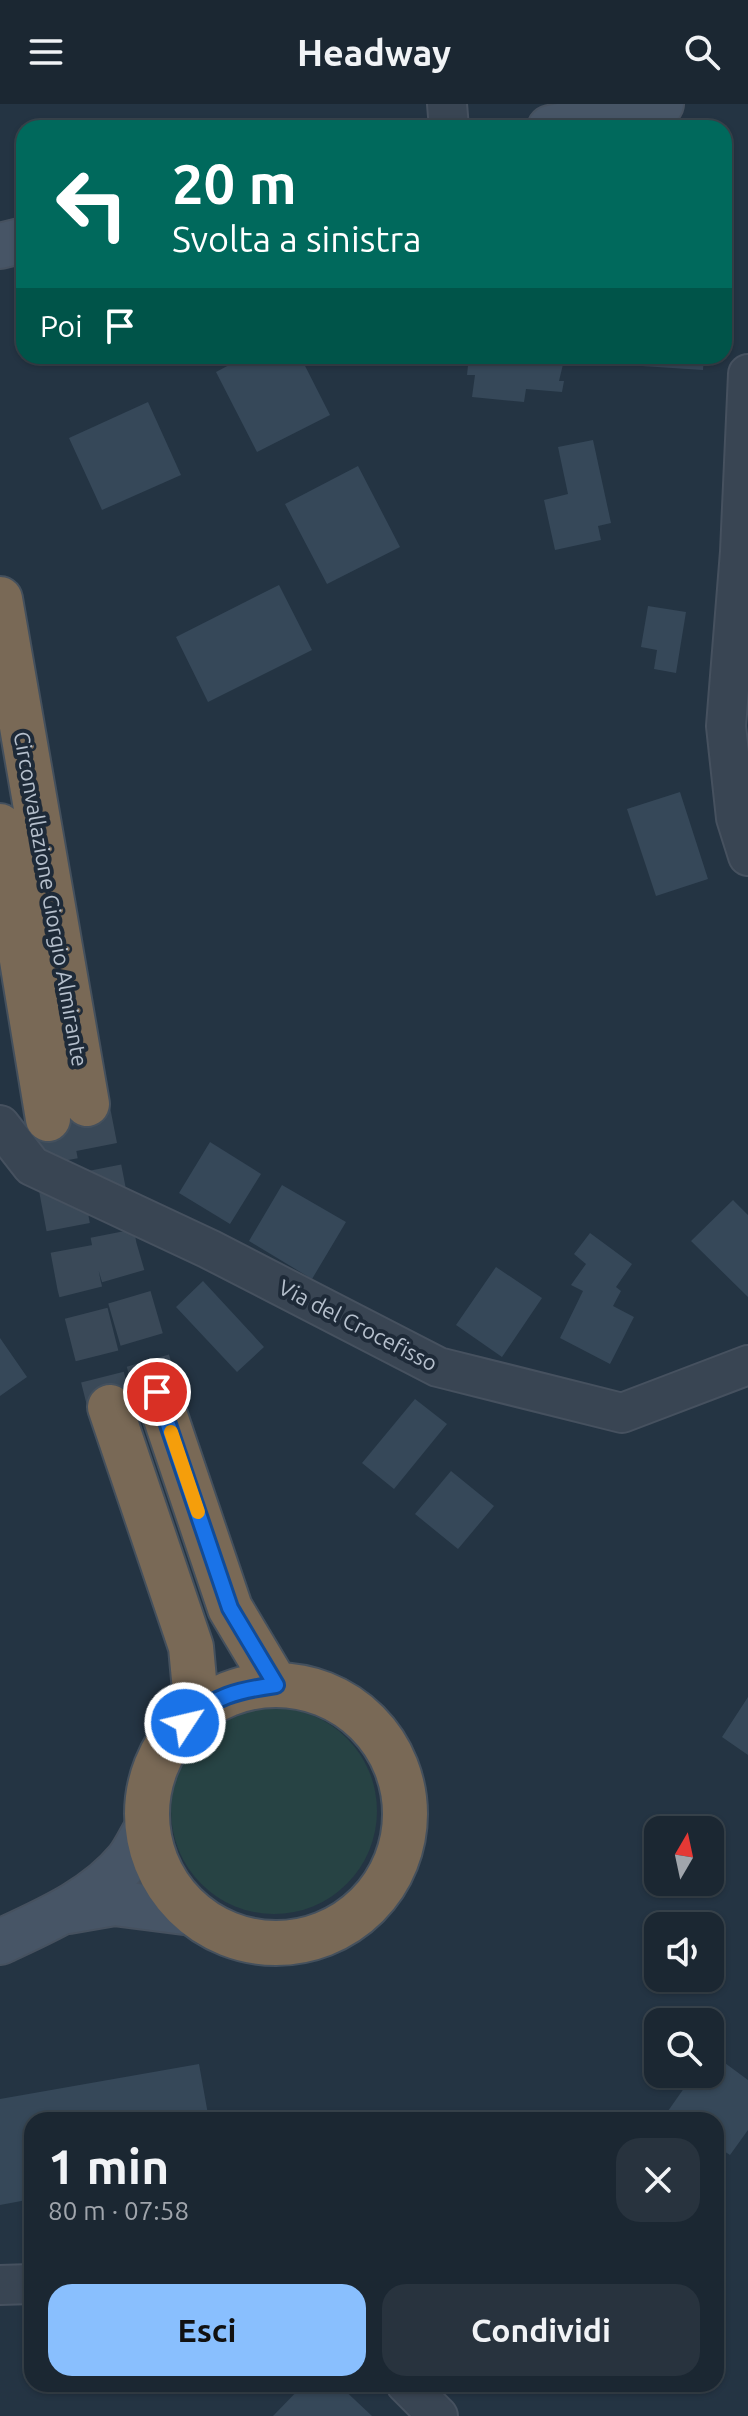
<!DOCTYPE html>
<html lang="it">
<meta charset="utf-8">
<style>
:root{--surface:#1b2732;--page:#28333e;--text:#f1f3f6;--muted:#a0a5ac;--line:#39444d;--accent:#89bffe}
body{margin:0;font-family:Ubuntu,sans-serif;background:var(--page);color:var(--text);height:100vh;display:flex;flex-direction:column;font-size:30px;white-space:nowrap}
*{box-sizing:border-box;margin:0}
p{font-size:26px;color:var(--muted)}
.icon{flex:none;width:44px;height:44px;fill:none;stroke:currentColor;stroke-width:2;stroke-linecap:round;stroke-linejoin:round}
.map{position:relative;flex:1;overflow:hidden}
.side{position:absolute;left:24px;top:2008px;width:700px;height:280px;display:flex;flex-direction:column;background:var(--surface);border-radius:24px;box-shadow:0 2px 6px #0004,0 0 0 2px var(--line)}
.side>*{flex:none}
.hud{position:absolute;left:16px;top:16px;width:716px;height:244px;border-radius:24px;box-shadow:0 2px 6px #0004,0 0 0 2px var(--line);background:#00695c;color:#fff;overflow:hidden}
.needle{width:52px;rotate:9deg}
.fabs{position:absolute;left:644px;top:1712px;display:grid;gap:16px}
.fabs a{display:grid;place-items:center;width:80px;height:80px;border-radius:16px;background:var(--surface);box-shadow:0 2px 6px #0004,0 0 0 2px var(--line);font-size:40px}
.pin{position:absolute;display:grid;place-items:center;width:68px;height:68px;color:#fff;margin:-34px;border:4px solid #fff;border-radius:50%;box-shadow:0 2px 8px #0007}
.me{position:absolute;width:88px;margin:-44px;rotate:55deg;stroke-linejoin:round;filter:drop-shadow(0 0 6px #0008)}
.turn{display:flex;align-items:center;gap:28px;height:168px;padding:0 24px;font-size:36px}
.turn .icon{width:104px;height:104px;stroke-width:2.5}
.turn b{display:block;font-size:56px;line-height:68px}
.then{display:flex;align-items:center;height:76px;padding:0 24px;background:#0003;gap:16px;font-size:30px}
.round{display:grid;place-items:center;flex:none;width:84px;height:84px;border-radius:24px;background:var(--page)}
.summary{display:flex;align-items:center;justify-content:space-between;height:136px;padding:0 24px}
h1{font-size:48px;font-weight:600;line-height:60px}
.button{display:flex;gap:16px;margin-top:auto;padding:16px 24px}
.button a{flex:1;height:92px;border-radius:24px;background:var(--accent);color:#111;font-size:32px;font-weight:600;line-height:92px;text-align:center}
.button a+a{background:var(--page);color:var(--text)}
header{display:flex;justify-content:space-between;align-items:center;height:104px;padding:0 24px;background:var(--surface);font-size:36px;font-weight:600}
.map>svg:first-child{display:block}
</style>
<header><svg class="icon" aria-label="menu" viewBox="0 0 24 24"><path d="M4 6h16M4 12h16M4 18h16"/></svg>Headway<svg class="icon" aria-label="search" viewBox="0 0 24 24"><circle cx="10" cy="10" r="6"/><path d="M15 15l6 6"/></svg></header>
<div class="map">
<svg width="748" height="2312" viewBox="0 0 748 2312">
<rect width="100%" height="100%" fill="#243443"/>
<!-- green -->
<path fill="#274344" d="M171 1707a103 103 0 1 1 206 0a103 103 0 1 1-206 0Z"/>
<!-- building -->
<path fill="#364859" d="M246,252H300L330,311L257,348L216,268Z
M469,252H565L559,277H564L562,288L526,285L524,298L472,293L475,271H467Z
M612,252H704L703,266L611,260Z
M148,298L181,371L102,406L69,334Z
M593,336L611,419L598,422L601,436L555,446L544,396L568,390L558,343Z
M358,362L400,443L327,480L285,400Z
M279,481L312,546L208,598L176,533Z
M648,502L686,508L676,569L654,565L657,546L641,543Z
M680,688L708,775L656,792L627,705Z
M210,1038L261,1070L230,1120L179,1089Z
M282,1081L346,1118L312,1175L249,1137Z
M733,1096L748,1111V1193L691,1137Z
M590,1129L632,1160L616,1183L621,1187L613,1202L634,1213L610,1260L560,1234L583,1187L571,1181L586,1160L574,1150Z
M496,1163L542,1194L502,1253L456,1221Z
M203,1177L264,1243L237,1268L176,1203Z
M0,1234L27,1273L0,1292Z
M415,1295L447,1320L394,1385L362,1359Z
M451,1367L494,1402L458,1445L415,1410Z
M748,1593V1651L722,1633Z
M710,1948L748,1976V2026L730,2051L716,2042V2016H680L668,2007L694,1970H710Z
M199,1960L209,2016H32V2095L0,2101V1995Z
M304,2280H338L372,2312H273Z"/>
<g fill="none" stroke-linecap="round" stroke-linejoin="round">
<!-- highway-tunnel -->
<path stroke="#3a4958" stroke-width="44" stroke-dasharray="44 22" stroke-linecap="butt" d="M87,1000L115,1144L157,1288
M48,1015L79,1181L110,1303"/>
<defs>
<path id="street" d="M447,0L449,24
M748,270L740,448L726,622L736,714L748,752
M0,1021L32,1062L209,1145L438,1263L622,1309L748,1261
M0,2181L32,2180
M406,2280L438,2312"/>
<path id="secondary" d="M550,24L661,0
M0,142L24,136
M68,1807L114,1799L192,1809
M0,1838C45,1817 95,1796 128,1756C135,1747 141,1734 147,1724"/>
<path id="highway" d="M0,495L87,1000
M0,722L48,1015
M157,1288L230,1504L276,1581
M110,1303L191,1543L197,1608
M147 1710a129 129 0 1 1 258 0a129 129 0 1 1-258 0Z"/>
</defs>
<!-- street casing -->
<use href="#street" stroke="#46515f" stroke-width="42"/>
<!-- secondary casing -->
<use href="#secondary" stroke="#46515f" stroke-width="48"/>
<!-- highway casing -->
<use href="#highway" stroke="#44505d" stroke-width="48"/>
<!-- street -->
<use href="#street" stroke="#394553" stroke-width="38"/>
<!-- secondary -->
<use href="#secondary" stroke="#475566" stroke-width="44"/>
<!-- highway -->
<use href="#highway" stroke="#796956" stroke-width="44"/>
</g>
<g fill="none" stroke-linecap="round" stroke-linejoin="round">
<defs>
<path id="route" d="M157,1288L230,1504L276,1581C240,1586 212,1592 185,1619"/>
</defs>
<!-- route casing -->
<use href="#route" stroke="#114b97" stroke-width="20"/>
<!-- route -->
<use href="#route" stroke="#1a73e8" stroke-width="14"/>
<!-- slow -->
<path stroke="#f59e0b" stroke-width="14" d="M171,1328L198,1408"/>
</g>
<g text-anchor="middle" stroke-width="8" stroke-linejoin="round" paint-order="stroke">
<!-- street labels -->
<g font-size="22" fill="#b6c0cd" stroke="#1e2a38">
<text transform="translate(51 795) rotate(80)" y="8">Circonvallazione Giorgio Almirante</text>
<text transform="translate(358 1221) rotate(27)" y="8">Via del Crocefisso</text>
</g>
</g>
</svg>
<div class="fabs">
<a><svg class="needle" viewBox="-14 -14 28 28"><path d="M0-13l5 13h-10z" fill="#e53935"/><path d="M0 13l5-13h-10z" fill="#a0a5ac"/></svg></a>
<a><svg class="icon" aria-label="sound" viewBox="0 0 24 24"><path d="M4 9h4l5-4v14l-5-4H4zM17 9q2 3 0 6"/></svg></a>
<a><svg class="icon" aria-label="search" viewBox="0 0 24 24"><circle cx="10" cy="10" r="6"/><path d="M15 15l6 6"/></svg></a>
</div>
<div class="pin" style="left:157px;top:1288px;background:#d93025"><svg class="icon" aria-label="arrive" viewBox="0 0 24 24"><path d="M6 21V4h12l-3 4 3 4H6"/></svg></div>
<svg class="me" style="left:185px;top:1619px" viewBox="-20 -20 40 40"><circle r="17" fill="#1a73e8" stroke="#fff" stroke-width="3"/><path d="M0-11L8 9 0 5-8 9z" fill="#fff"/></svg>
<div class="hud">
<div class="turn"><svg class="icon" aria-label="left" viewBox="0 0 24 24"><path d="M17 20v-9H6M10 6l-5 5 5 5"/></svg><div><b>20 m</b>Svolta a sinistra</div></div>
<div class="then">Poi<svg class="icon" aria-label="arrive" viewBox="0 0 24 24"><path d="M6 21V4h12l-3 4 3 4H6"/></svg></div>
</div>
<section class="side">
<div class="summary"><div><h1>1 min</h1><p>80 m · 07:58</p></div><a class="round"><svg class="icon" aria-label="close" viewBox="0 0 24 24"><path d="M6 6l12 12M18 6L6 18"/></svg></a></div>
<div class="button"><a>Esci</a><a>Condividi</a></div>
</section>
</div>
